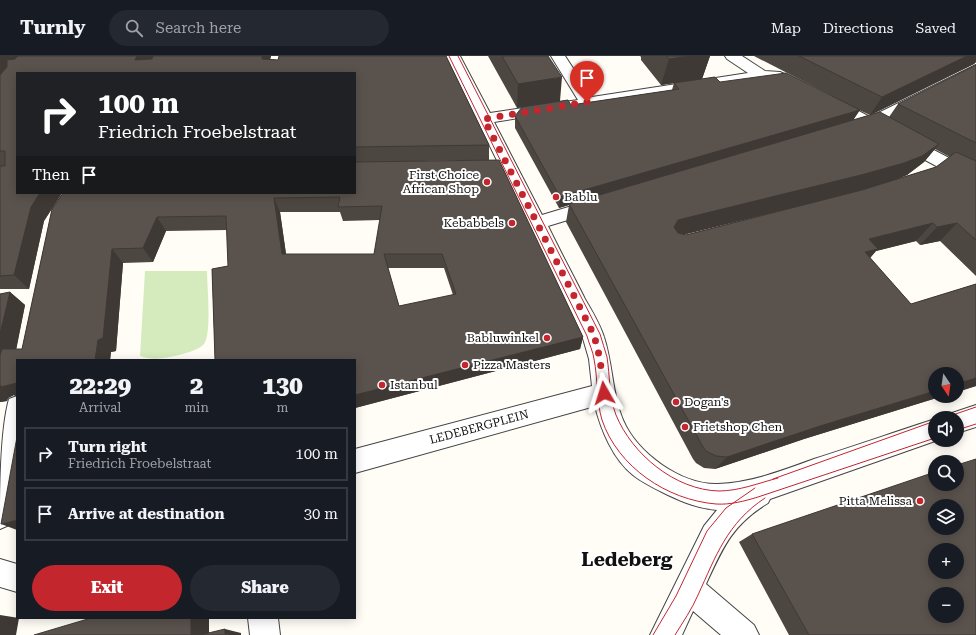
<!DOCTYPE html>
<meta charset="utf-8">
<style>
:root{--surface:#171b24;--page:#242831;--text:#f1f3f6;--muted:#9ea1a6;--line:#363941;--accent:#c4262e}
body{margin:0;font-family:"Roboto Serif",serif;background:var(--page);color:var(--text);height:100vh;display:flex;flex-direction:column;font-size:15px;white-space:nowrap}
*{box-sizing:border-box;margin:0}
p{font-size:13px;color:var(--muted)}
.icon{flex:none;width:22px;height:22px;fill:none;stroke:currentColor;stroke-width:2;stroke-linecap:round;stroke-linejoin:round}
.map{position:relative;flex:1;overflow:hidden}
.drawer{position:absolute;left:16px;top:303px;width:340px;height:260px;display:flex;flex-direction:column;background:var(--surface);border-radius:0px;box-shadow:0 2px 10px #0003}
.drawer>*{flex:none}
.top-card{position:absolute;left:16px;top:16px;width:340px;height:122px;border-radius:0px;box-shadow:0 2px 10px #0003;background:#202124;color:#fff;overflow:hidden}
.needle{width:26px;rotate:167deg}
.tools{position:absolute;left:928px;top:311px;display:grid;gap:8px}
.tools a{display:grid;place-items:center;width:36px;height:36px;border-radius:50%;background:var(--surface);box-shadow:0 2px 10px #0003;font-size:20px}
.pin{position:absolute;display:grid;place-items:center;width:34px;height:34px;color:#fff;margin:-41px -17px;border-radius:50% 50% 50% 0;rotate:-45deg;box-shadow:0 0 4px #0007}
.pin .icon{rotate:45deg}
.me{position:absolute;width:44px;margin:-22px;rotate:354deg;stroke-linejoin:round;filter:drop-shadow(0 0 3px #0008)}
.turn{display:flex;align-items:center;gap:14px;height:84px;padding:0 16px;font-size:18px}
.turn .icon{width:52px;height:52px;stroke-width:2.5}
.turn b{display:block;font-size:28px;line-height:34px}
.then{display:flex;align-items:center;height:38px;padding:0 16px;background:#0003;gap:8px;font-size:15px}
.eta{display:flex;justify-content:space-evenly;align-items:center;height:68px;text-align:center}
.eta b{font-size:24px;font-weight:800;line-height:28px}
.primary-button{display:flex;gap:8px;margin-top:auto;padding:8px 16px}
.primary-button a{flex:1;height:46px;border-radius:24px;background:var(--accent);color:#fff;font-size:16px;font-weight:800;line-height:46px;text-align:center}
.primary-button a+a{background:var(--page);color:var(--text)}
ul{padding:0;list-style:none}
li{display:flex;align-items:center;gap:12px;height:54px;margin:0 8px 6px;padding:0 8px;border:2px solid var(--line);border-radius:0px}
li div{flex:1}
li b{display:block;font-size:15px}
li em{font-style:normal}
header{display:flex;align-items:center;gap:24px;box-sizing:border-box;height:56px;padding:0 20px;background:var(--surface);border-bottom:1px solid var(--line)}
header strong{font-size:19px}
nav{display:flex;gap:22px;margin-inline-start:auto;font-size:14px}
.search{width:280px;height:36px;background:var(--page);display:flex;align-items:center;gap:10px;box-sizing:border-box;padding:0 14px;border-radius:22px;color:var(--muted);font-size:15px}
.map>svg:first-child{display:block}
</style>
<header>
<strong>Turnly</strong>
<div class="search"><svg class="icon" aria-label="search" viewBox="0 0 24 24"><circle cx="10" cy="10" r="6"/><path d="M15 15l6 6"/></svg>Search here</div>
<nav><a>Map</a><a>Directions</a><a>Saved</a></nav>
</header>
<div class="map">
<svg width="976" height="579" viewBox="0 0 976 579">
<rect width="100%" height="100%" fill="#fffdf5"/>
<!-- green -->
<path fill="#d5ebbd" d="M145,215H207C207,229 212,278 204,288C199,294 186,297 179,299C166,302 153,305 140,300Z"/>
<g fill="none" stroke-linecap="round" stroke-linejoin="round">
<defs>
<path id="minor" d="M446,0H460L490,57L578,44L551,0H565L592,41L748,17L727,3L725,0H742L765,15L780,16L806,28L809,31L806,34L801,36L773,23H762L494,66L542,159L595,143L601,144L604,149L601,154L548,170C560,195 573,219 585,243C592,255 600,268 604,281C613,308 612,338 623,364C637,397 681,429 718,428C751,427 784,414 814,403C855,390 895,376 935,363V384H938L770,443L768,447C732,469 723,491 706,528L754,569L759,579H721L693,555L682,579H650L704,470L717,454C698,452 685,447 668,439C656,433 643,427 633,419C613,403 601,374 595,350L355,417V393L592,330L589,303L582,279Z
M976,9V19L882,67L976,116V129L951,118L868,73L860,75L854,74L852,70L856,66L824,49L822,46L824,43L830,41L836,43L870,61Z
M17,340V434L13,460L9,469L0,473C0,438 0,375 9,343Z
M976,349V371L957,377V362H947L949,358Z
M0,503L17,508V536L0,531Z
M248,562H278L280,579H250Z"/>
</defs>
<!-- minor casing -->
<use href="#minor" stroke="#444" stroke-width="2"/>
<!-- minor -->
<use href="#minor" fill="#fff" fill-rule="evenodd"/>
<!-- tram -->
<path stroke="#c4262e" stroke-width="1" d="M449,0L587,280C589,288 593,295 594,303C598,323 596,344 602,364C618,411 667,444 716,448C730,449 745,445 758,441L935,382
M458,0L600,278C602,286 605,293 607,301C610,320 609,341 616,359C632,398 675,434 719,435C739,435 759,427 778,422
M944,362L976,351
M957,374L976,368
M773,423L935,365
M653,579L676,540L707,475L726,452L755,432
M675,579C683,566 692,553 698,539C716,500 727,467 765,442"/>
</g>
<!-- wall -->
<path fill="#4d4742" fill-rule="evenodd" d="M0,0H153L152,3L153,0H271L270,3L278,4L279,0H446L489,89V104L355,106V17H17V137H62L44,165L29,233H0Z
M488,0H548L560,45L571,49L672,34L674,27L720,26L832,40L754,0H976V6L974,8L871,59L889,61L898,48L976,9V220L940,185L920,189L916,185L876,195L870,202L911,248L976,228V330L957,336L935,340H943L804,383L715,413L704,412L696,407L693,403L566,166L569,149L559,152L515,72V60L558,46L517,52ZM859,54L870,59L853,64ZM935,93L950,101L936,111L862,134L686,179L684,178L848,138L890,126L907,119L924,106Z
M640,0H710L702,23L661,29L641,4V1Z
M499,104L583,281L580,293L355,352V304H215L212,213L228,210L227,174L166,175L153,206L123,207L116,295L111,296L110,304H17V341L14,339L8,342L7,345L0,346V238L10,236L25,249L16,293H22L52,153L63,137H355V106ZM280,156H340L343,165L380,164L374,198H286ZM388,212H444L453,239L399,250Z
M752,478L976,579H789L739,486Z"/>
<!-- shaded-wall -->
<path fill="#3f3936" d="M0,0H22L0,25Z
M137,0H153L144,17L135,4Z
M262,0H271L267,17L262,3Z
M690,0H710L702,23L661,29L669,3Z
M967,0H976V6L974,8L870,59L882,41Z
M562,21L560,45L517,52L518,28Z
M860,54L852,66L569,148V149L559,152L560,141Z
M939,88L924,106L907,119L890,126L848,138L671,182L674,171L678,164Z
M40,137H62L44,165L29,233L14,219L31,151Z
M274,142L280,156L288,212L282,198Z
M157,161L166,175L153,206L143,192Z
M933,167L916,185L876,195L863,210L850,213L869,183Z
M957,167L940,185L920,189L937,171Z
M112,193L123,207L116,295L111,296L110,304H95Z
M10,236L25,249L14,305L0,298V278Z
M583,281L580,293L355,352V339Z
M976,322V330L957,336V328Z
M17,327V341L14,339L8,342L7,345L0,346V328Z
M935,335V340H943L804,383L715,413L727,401L820,370Z
M17,464V474L1,468Z
M0,559L19,562L16,579H0Z
M191,562H209V579H191Z
M225,573L241,577V579H227L225,578Z"/>
<!-- building -->
<path fill="#5a524d" stroke="#3f3936" fill-rule="evenodd" d="M18,0H137L135,4L152,3L153,0H262V3L278,4L279,0H446L489,89L355,91V17H17V137H40L31,151L14,219L0,220V110H5V95H0V19L7,11V4L15,3Z
M502,0H548L562,21L518,28Z
M666,0H690L669,3Z
M799,0H967L882,41Z
M976,9V87L898,48Z
M786,17L860,54L560,141L515,60L522,51L568,44L571,49L679,33L674,27L715,21L720,26Z
M880,56L939,88L922,100L904,107L861,119L678,164L674,171L678,177L686,179L862,134L936,111L956,96L976,105V184L957,167L937,171L933,167L869,183L878,193L865,196L911,248L976,228V322L957,328V318H935V335L820,370L727,401L716,400L706,395L703,391L569,148Z
M499,104L583,281L355,339V304H215L212,213L228,210L226,160L157,161L143,192L112,193L103,282L98,284L95,304H17V327L1,331L0,329V298V299L2,293H22L52,153L63,137H355V106ZM340,141L338,151L382,150L374,198H282L274,142ZM384,198H442L456,238L399,250Z
M10,236L0,278V238Z
M17,381V464L1,468Z
M976,403V579H809L752,478L935,416V428H957V409ZM935,450H957V472H935ZM935,494H957V516H935ZM935,538H957V560H935Z
M91,562H191V579H34Z
M225,573V578L229,577V579H200Z"/>
<g fill="none" stroke-linecap="round" stroke-linejoin="round">
<!-- route -->
<path stroke="#c4262e" stroke-width="7" stroke-dasharray="0 12.6" d="M587,46L484,63L594,279L600,303L604,337"/>
</g>
<!-- markers -->
<g fill="#c4262e" stroke="#fff" stroke-width="1.5">
<circle cx="487" cy="126" r="4"/>
<circle cx="556" cy="141" r="4"/>
<circle cx="512" cy="167" r="4"/>
<circle cx="547" cy="282" r="4"/>
<circle cx="465" cy="309" r="4"/>
<circle cx="382" cy="329" r="4"/>
<circle cx="676" cy="346" r="4"/>
<circle cx="685" cy="371" r="4"/>
<circle cx="920" cy="445" r="4"/>
</g>
<g text-anchor="middle" stroke-width="4" stroke-linejoin="round" paint-order="stroke">
<!-- poi labels -->
<g font-size="12" fill="#111" stroke="#fff" text-anchor="start">
<text x="479" y="123" text-anchor="end">First Choice<tspan x="479" dy="14">African Shop</tspan></text>
<text x="564" y="145">Bablu</text>
<text x="504" y="171" text-anchor="end">Kebabbels</text>
<text x="539" y="286" text-anchor="end">Babluwinkel</text>
<text x="473" y="313">Pizza Masters</text>
<text x="390" y="333">Istanbul</text>
<text x="684" y="350">Dogan's</text>
<text x="693" y="375">Frietshop Chen</text>
<text x="912" y="449" text-anchor="end">Pitta Melissa</text>
</g>
<!-- street labels -->
<g font-size="12" fill="#111" stroke="#fff">
<text transform="translate(479 371) rotate(-15)" y="4">LEDEBERGPLEIN</text>
</g>
<!-- near-district labels -->
<g font-size="19" font-weight="bold" fill="#111" stroke="#fff">
<text x="627" y="510">Ledeberg</text>
</g>
</g>
</svg>
<div class="tools">
<a><svg class="needle" viewBox="-14 -14 28 28"><path d="M0-13l5 13h-10z" fill="#e53935"/><path d="M0 13l5-13h-10z" fill="#9ea1a6"/></svg></a>
<a><svg class="icon" aria-label="sound" viewBox="0 0 24 24"><path d="M4 9h4l5-4v14l-5-4H4zM17 9q2 3 0 6"/></svg></a>
<a><svg class="icon" aria-label="search" viewBox="0 0 24 24"><circle cx="10" cy="10" r="6"/><path d="M15 15l6 6"/></svg></a>
<a><svg class="icon" aria-label="layers" viewBox="0 0 24 24"><path d="M12 4l9 5-9 5-9-5zM3 14l9 5 9-5"/></svg></a>
<a>+</a>
<a>−</a>
</div>
<div class="pin" style="left:587px;top:46px;background:#d93025"><svg class="icon" aria-label="arrive" viewBox="0 0 24 24"><path d="M6 21V4h12l-3 4 3 4H6"/></svg></div>
<svg class="me" style="left:604px;top:337px" viewBox="-20 -20 40 40"><path d="M0-17L14 15 0 8-14 15z" fill="#c4262e" stroke="#fff" stroke-width="4"/></svg>
<div class="top-card">
<div class="turn"><svg class="icon" aria-label="right" viewBox="0 0 24 24"><path d="M7 20v-9h11M14 6l5 5-5 5"/></svg><div><b>100 m</b>Friedrich Froebelstraat</div></div>
<div class="then">Then<svg class="icon" aria-label="arrive" viewBox="0 0 24 24"><path d="M6 21V4h12l-3 4 3 4H6"/></svg></div>
</div>
<section class="drawer">
<div class="eta">
<div><b>22:29</b><p>Arrival</p></div>
<div><b>2</b><p>min</p></div>
<div><b>130</b><p>m</p></div>
</div>
<ul>
<li><svg class="icon" aria-label="right" viewBox="0 0 24 24"><path d="M7 20v-9h11M14 6l5 5-5 5"/></svg><div><b>Turn right</b><p>Friedrich Froebelstraat</p></div><em>100 m</em></li>
<li><svg class="icon" aria-label="arrive" viewBox="0 0 24 24"><path d="M6 21V4h12l-3 4 3 4H6"/></svg><div><b>Arrive at destination</b></div><em>30 m</em></li>
</ul>
<div class="primary-button"><a>Exit</a><a>Share</a></div>
</section>
</div>
